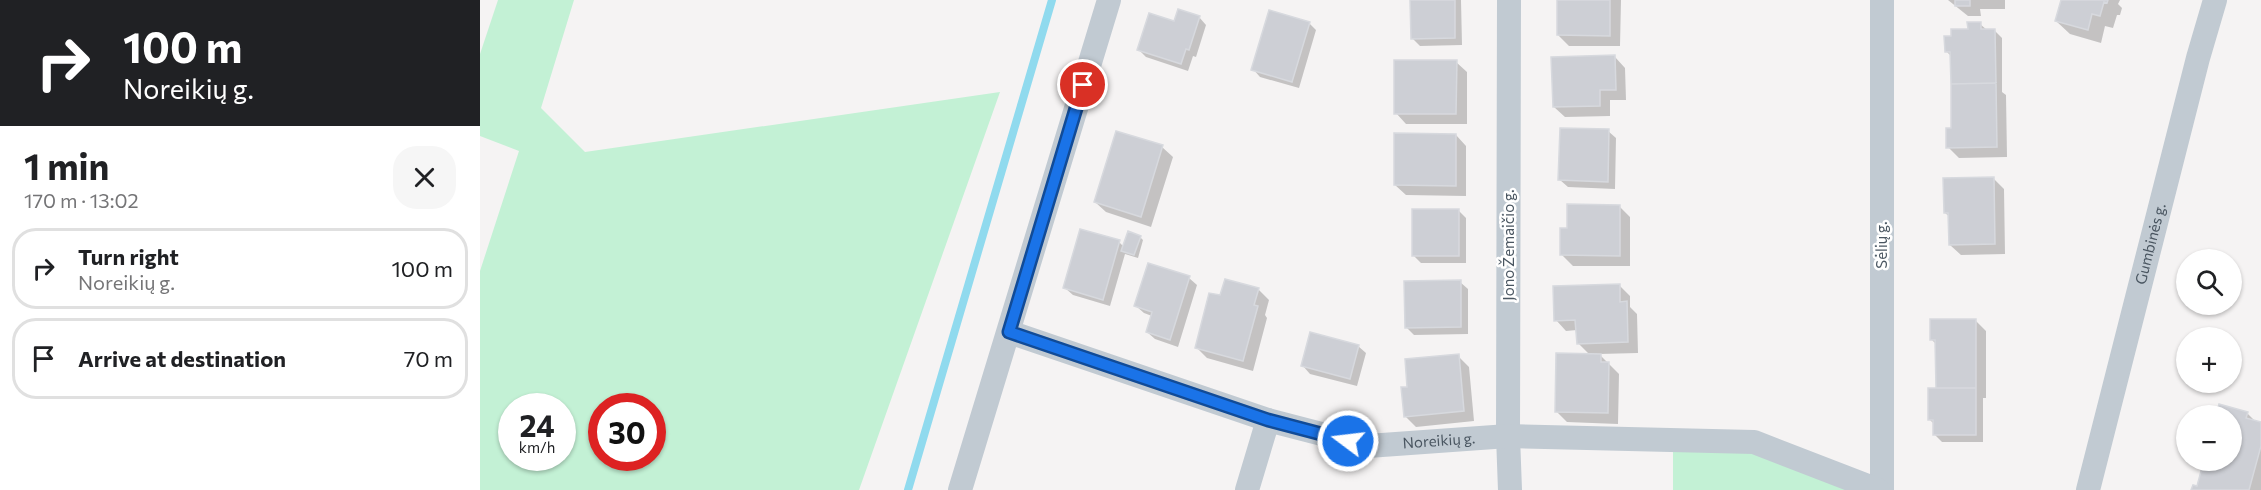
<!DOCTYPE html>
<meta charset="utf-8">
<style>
:root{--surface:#fff;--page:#f6f6f6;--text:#202124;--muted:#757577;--line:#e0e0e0}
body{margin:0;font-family:Commissioner,sans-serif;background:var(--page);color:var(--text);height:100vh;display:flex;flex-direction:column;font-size:22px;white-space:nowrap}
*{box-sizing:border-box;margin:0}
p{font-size:20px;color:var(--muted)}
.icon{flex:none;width:33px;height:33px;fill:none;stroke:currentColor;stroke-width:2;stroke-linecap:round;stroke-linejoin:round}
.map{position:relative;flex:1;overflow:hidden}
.details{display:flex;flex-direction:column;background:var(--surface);width:480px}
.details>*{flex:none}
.guide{background:#202124;color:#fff;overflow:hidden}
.fabs{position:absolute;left:1696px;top:249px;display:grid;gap:12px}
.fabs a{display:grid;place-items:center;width:66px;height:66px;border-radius:50%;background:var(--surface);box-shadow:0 2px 4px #0004;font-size:30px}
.speed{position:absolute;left:18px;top:393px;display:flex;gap:12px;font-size:30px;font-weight:700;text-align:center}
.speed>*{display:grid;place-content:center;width:78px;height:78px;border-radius:50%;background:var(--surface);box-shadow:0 2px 4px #0004;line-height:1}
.speed small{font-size:15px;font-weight:400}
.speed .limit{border:9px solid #d22;background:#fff;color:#111}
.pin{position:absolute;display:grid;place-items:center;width:51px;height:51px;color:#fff;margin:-26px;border:3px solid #fff;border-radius:50%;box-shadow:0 2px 6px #0007}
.me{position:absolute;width:66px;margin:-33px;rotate:285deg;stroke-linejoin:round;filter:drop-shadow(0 0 4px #0008)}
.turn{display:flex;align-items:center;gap:21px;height:126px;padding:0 24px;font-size:27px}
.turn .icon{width:78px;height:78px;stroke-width:2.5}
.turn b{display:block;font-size:42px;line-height:51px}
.round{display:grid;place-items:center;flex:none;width:63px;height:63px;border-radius:24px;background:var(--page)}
.overview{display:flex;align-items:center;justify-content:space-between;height:102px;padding:0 24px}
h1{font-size:36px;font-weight:700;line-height:45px}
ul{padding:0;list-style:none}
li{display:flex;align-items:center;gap:18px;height:81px;margin:0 12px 9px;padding:0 12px;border:3px solid var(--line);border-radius:24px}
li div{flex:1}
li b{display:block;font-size:22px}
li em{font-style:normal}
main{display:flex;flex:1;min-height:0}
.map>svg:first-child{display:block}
</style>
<main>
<section class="details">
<div class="guide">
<div class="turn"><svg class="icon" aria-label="right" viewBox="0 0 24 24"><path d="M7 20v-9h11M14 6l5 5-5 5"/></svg><div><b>100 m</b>Noreikių g.</div></div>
</div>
<div class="overview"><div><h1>1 min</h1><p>170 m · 13:02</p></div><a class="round"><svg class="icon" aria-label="close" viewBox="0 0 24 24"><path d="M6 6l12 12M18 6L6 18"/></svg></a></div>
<ul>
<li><svg class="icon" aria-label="right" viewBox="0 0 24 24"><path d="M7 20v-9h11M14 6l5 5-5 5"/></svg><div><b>Turn right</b><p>Noreikių g.</p></div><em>100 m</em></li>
<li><svg class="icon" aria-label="arrive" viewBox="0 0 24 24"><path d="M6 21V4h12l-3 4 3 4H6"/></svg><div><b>Arrive at destination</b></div><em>70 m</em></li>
</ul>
</section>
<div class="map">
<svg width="1781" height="490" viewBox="0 0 1781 490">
<rect width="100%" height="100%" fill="#f5f3f3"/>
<!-- green -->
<path fill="#c3f1d5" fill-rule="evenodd" d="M18,0H94L61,108L105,152L520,92L379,490H0V271L39,151L0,136V54ZM82,406V458H32V406ZM122,406H172V458H122Z
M1193,440L1274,442L1398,490H1193Z"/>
<!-- shadow -->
<path fill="#0003" d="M932,0H981L982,45L940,46L932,38Z
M1079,0H1141L1140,46H1089L1078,35Z
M1468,0H1525V9H1500L1501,16H1488Z
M1582,0H1640L1638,4L1642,8L1640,15H1637L1633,28L1625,26L1621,43L1590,34L1576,21Z
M719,17L726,25L716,57L713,56L708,71L666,57L659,50L695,23Z
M829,23L836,30L819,88L780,77L773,69Z
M1500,24L1507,30H1514L1522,38V92L1526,95L1527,157L1479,158L1468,147L1473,129L1472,57L1466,51L1473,37Z
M1135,57L1145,68L1146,100H1130V116L1085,117L1074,107Z
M976,62L987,72V124H926L916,113Z
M1128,131L1136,138L1135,189L1088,187L1080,180Z
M976,135L986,146V196L926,195L915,185Z
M682,147L693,157L671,227L626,212L615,202Z
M1513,178L1524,189L1525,254L1481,255L1470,245V217L1465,213Z
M1139,206L1150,217V266H1093L1082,255L1088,229Z
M978,210L986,218V263H941L934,256Z
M660,237L663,240L658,258L645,254L630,306L593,295L585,288L639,242L644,247Z
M709,278L717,285L698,347L675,339L667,332L672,316L664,313L656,306Z
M980,282L988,289V334L934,335L926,327Z
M1139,285L1150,296V307L1157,314L1158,353L1119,354L1139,374L1138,424L1087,422L1077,412L1110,355L1098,343L1097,330L1086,331L1076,320Z
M778,289L789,300L785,315L787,318L773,371L727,358L716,347L741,297Z
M1495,320L1506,331V398H1503V442H1462L1454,434V424L1450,420L1457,390V345L1452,340Z
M878,346L886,353L877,386L830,374L823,366Z
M978,356L989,367L994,421L936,427L925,416L929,388Z
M1767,413L1777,423L1781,424V490H1713L1752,460Z"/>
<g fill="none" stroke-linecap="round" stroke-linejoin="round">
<!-- stream -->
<path stroke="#90daee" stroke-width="8" d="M428,490L572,0"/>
</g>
<!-- building -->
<path fill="#cdcfd5" stroke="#d7d9de" stroke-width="1.5" d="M930,0H975V38L931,39Z
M1077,0H1130V36L1077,35Z
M1475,0H1490V6H1475Z
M1581,0H1628L1627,3L1624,2L1620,16L1612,14L1608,30L1575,21Z
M698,9L720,16L709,50L706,49L701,64L657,50L669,13L694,21Z
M789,10L830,22L812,82L771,70Z
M1487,22H1501V29H1515L1516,83L1471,84L1470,52H1465L1464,36H1471V29H1488Z
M1135,55L1136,90H1120V106L1073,107L1071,57Z
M914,60H977L976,114H914Z
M1516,83L1517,147L1466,148V128H1471V84Z
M1080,128L1129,129L1128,182L1078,180Z
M636,131L683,145L661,217L614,202Z
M914,133L976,134V186L914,185Z
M1514,177L1515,244L1469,245L1468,213H1464L1463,178Z
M1087,204L1140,205V256L1080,255V228H1087Z
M932,209H979V256H932Z
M600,229L640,240L623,300L583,288Z
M648,231L661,236L654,255L641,251Z
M668,263L710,276L690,340L666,332L672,312L654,306Z
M745,279L779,288L774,305L778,306L763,361L715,348L729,293L740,295Z
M981,280V327L925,328L924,281Z
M1140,284V302L1147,301L1148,342L1097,344L1095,320L1074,321L1073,286Z
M1450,319H1496V388H1456L1455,340H1450Z
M830,332L879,345L870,379L821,366Z
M1076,353L1121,354V362H1129L1128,413L1075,412Z
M979,354L984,411L924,417L921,387H927L925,359Z
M1448,388H1496V435H1453V420H1448Z
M1739,404L1768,412L1766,418L1781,422V446L1769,490H1711L1713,485L1717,486L1724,460H1752V416H1736Z"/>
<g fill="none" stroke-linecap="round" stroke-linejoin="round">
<!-- street -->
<g stroke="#c1cad2" stroke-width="24">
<path d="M1029,0L1028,436L1030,490"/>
<path d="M1402,0V490"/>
<path id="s1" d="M529,332L788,420L888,446L1028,436L1274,442L1398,490"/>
<path d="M480,490L629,0"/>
<path d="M767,490L788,420"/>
<path id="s2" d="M1608,490L1718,58L1735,0"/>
</g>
</g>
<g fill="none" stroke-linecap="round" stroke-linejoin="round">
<defs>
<path id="route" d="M603,85L529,332L788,420L868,441"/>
</defs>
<!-- route casing -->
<use href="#route" stroke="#114b97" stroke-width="15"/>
<!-- route -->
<use href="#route" stroke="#1a73e8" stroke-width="10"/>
</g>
<g text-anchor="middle" stroke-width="5" stroke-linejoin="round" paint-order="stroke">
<!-- street labels -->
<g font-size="15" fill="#4a5661" stroke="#fff">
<text transform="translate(1029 245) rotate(-90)" y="5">Jono Žemaičio g.</text>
<text transform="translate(1402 245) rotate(-90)" y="5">Sėlių g.</text>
<text dy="5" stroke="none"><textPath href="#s2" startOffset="254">Gumbinės g.</textPath></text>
<text dy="5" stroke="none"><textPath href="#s1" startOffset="448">Noreikių g.</textPath></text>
</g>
</g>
</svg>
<div class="fabs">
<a><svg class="icon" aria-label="search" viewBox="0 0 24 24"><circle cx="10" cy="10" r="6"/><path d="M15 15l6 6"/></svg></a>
<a>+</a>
<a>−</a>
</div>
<div class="speed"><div>24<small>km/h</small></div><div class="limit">30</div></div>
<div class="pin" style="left:603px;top:85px;background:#d93025"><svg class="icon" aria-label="arrive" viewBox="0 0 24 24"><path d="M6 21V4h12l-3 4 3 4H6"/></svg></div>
<svg class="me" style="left:868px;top:441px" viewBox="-20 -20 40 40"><circle r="17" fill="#1a73e8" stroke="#fff" stroke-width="3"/><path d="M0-11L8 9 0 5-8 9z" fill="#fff"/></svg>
</div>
</main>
